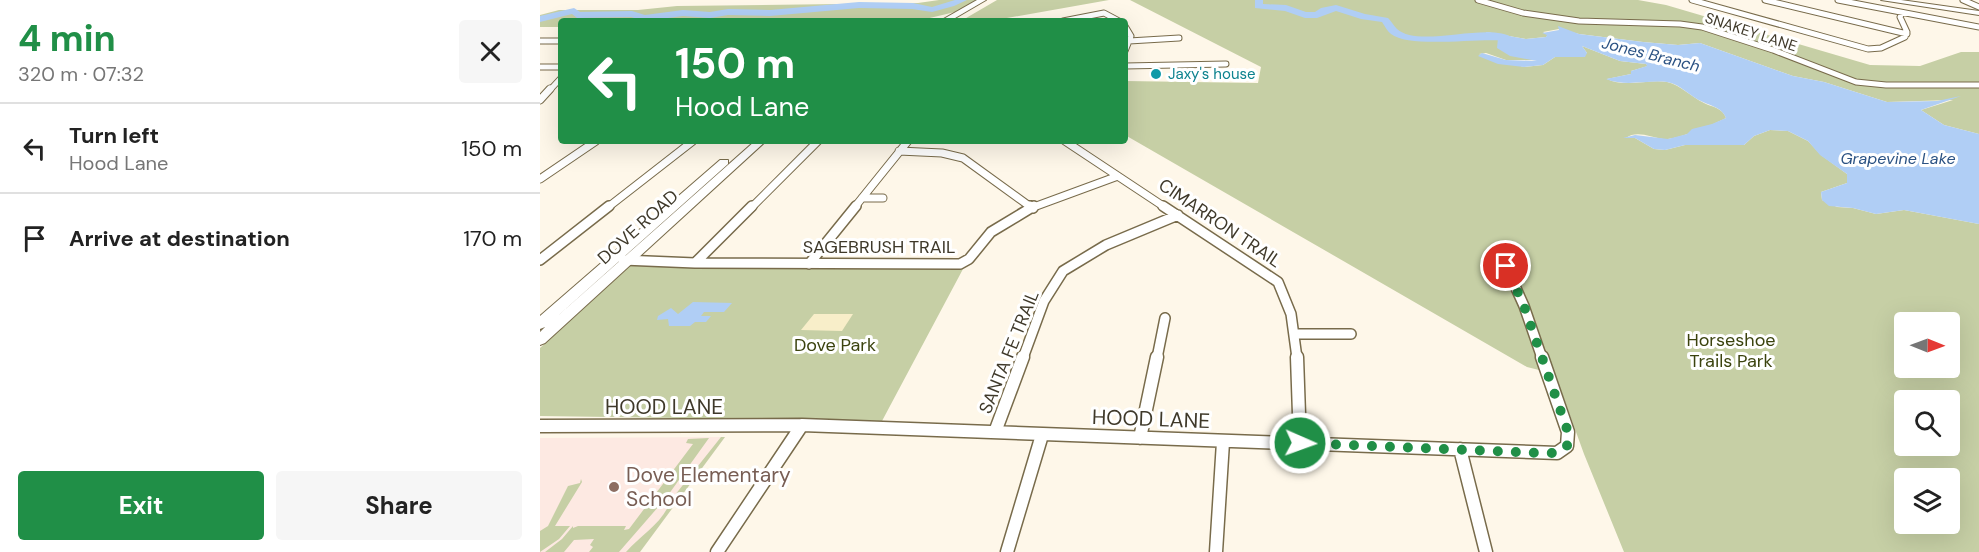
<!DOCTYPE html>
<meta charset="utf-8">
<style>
:root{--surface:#fff;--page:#f6f6f6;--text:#222;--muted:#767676;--line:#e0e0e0;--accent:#208f47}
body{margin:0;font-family:"DM Sans",sans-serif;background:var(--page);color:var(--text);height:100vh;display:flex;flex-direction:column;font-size:22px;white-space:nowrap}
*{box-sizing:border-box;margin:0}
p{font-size:20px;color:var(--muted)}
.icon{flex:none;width:33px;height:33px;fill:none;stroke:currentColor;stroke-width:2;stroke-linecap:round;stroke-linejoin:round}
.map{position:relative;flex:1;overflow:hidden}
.side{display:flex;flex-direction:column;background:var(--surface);width:540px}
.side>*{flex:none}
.hud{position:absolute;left:18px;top:18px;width:570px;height:126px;border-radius:6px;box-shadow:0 6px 24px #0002;background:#208f47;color:#fff;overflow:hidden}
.needle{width:39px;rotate:91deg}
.controls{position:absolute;left:1354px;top:312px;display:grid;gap:12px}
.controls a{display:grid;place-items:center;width:66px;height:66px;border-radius:6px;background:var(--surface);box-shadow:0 6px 24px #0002;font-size:30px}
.pin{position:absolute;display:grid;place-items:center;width:51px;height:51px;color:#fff;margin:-26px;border:3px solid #fff;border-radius:50%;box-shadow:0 2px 6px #0007}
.me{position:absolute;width:66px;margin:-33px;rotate:92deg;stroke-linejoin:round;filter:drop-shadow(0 0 4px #0008)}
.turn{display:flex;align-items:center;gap:21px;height:126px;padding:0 18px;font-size:27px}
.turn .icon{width:78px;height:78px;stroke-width:2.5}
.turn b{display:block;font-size:42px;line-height:51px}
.round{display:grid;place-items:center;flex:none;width:63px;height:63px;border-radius:6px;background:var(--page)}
.overview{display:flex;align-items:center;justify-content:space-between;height:102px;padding:0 18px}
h1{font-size:36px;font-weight:700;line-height:45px;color:var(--accent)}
.cta{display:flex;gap:12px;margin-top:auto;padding:12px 18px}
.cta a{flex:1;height:69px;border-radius:6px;background:var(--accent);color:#fff;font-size:24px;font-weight:700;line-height:69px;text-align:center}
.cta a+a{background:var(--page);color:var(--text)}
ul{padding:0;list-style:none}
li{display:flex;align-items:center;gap:18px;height:90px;padding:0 18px;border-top:2px solid var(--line)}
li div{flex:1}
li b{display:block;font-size:22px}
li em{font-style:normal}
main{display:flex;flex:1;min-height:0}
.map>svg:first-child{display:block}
</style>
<main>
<section class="side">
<div class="overview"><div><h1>4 min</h1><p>320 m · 07:32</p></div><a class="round"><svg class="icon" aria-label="close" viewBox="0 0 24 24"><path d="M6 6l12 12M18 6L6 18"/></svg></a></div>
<ul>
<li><svg class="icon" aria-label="left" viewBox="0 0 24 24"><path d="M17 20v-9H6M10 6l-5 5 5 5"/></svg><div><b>Turn left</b><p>Hood Lane</p></div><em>150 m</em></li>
<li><svg class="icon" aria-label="arrive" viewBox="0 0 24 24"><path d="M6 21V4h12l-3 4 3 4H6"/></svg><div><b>Arrive at destination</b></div><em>170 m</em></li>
</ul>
<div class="cta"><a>Exit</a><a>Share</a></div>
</section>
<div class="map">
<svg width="1439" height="552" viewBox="0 0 1439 552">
<rect width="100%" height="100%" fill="#fef7e9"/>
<!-- education -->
<path fill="#fde9e2" d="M185,437L100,552H0V438Z"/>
<!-- green -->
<path fill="#c6cfa5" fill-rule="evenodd" d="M399,0H436L415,12L377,21H21V27H0V15L19,10H98L137,6L378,3Z
M457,0H569L450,21H421Z
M590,0H1098L1126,5L1330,65L1380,66L1421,52H1439V134L1404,125L1381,110L1413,100L1347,102L1284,82L1253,76L1160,43L1138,45L1103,42L1039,34L1019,29L1003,32L1008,35L1006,37L986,39L946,32L948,36L958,38L985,58L998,60H966L946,53L939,54L984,67L1003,65L1015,57L1047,53L1042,46L1080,61L1106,64L1108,66L1091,71V74L1067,79C1085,88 1108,79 1127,82C1141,85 1151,97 1164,103C1172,107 1183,108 1186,118C1175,124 1134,141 1123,139C1111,137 1096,130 1086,138H1095L1114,149L1125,150L1145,145H1204L1214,136L1230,130L1248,131L1268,141L1281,155L1307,174V183L1281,192L1282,200L1297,207L1313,208L1336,214L1364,210L1439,224V552H1084L1044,454L1015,374L987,367L585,135V81L718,83L721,67ZM1365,322H1410V368H1365ZM1365,400H1410V446H1365ZM1365,478H1410V524H1365Z
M90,266L423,269L342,421L0,416V348Z
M181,437H185L100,552H86C102,534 123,523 131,500Z
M169,438L126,498L79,552H49L53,547L50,545L54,539L34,540L24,552H5L22,539L33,526V528L38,526H86L84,530L89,529L153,444L146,443L148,439Z
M41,479L42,482L15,526H30L19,539L0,552V531L8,526L28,486L40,483Z"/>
<!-- sand -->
<path fill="#f8eec9" d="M274,314H313L302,331L261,330Z"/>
<!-- water -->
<path fill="#b0cef5" d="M1018,26L1039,34L1103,42L1138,45L1160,43L1253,76L1284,82L1347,102L1397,101L1421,96L1381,110L1404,125L1439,134V224L1364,210L1336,214L1313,208L1289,206L1282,200L1281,192L1307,183V174L1280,155L1268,141L1248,131L1230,130L1214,136L1204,145H1145L1125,150L1114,149L1095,138H1083L1095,135L1128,139L1147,134L1152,129L1172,124L1186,118C1182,108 1172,106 1163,102C1150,97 1141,84 1127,82C1106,80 1085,87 1066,79L1091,74V71L1107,66L1106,64L1080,61L1042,46L1047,53L1045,57H1015L1003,65L984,67L958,64L938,56L942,53L966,60L997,61L970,56L957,48L958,38L948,36L946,32L986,39L1006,37L1007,35L1002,33L1019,30Z
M153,302L192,303L184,312H164L161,316H171L166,322H155L150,326H129L128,319L117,320L118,316L131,308L138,314Z"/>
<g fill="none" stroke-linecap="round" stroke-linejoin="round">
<!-- river -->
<path fill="#b0cef5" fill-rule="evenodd" d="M415,0H427L414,6L392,12L372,9L319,8L230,16L188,15L170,18L143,16L105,21L91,17L37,18L32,14L0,22V16L34,8L40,12L92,11L105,15L143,10L170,12L188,9L230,10L319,2L373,3L392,7Z
M715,0H723V4L746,5L766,12H775L781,8L796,5L825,14L848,18C851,21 854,26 857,29C879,49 949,21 973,38L968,41C940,37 870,49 851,34C847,31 845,26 842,22L821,19L796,11L777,18H765L745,11L715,8Z"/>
<defs>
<path id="street-far3" d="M938,0L983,13L1039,21L1140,24L1162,27L1233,50L1316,82L1346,85H1439
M1152,0L1328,49L1341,48L1365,37L1367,32L1360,17L1362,13
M1225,0L1367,34
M1298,0L1439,27
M1423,0L1439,7
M523,21L564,13L579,21
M585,26L591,36L585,51
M0,41H21
M589,41L639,38
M585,66L686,64
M0,67H21
M9,91L21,78"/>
<path id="street-far2" d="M0,100L10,89
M525,141L626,208
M359,151L402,153L423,158L492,208
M0,179L56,141
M322,198H343
M67,208L153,141
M211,208L278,141
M314,208L368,141
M491,208L578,176"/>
<path id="street-far1" d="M490,206L493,208
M623,206L738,282L751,314L757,358
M0,260L69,206
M83,260L155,263L420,264L429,259L451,232L494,206
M155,263L212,206
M269,264L316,206
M966,266L984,306L1002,358
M754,334H811
M483,358L504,301L523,271L566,245L638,215
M617,358L625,318"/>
<path id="street" d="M757,357L760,443
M0,426L262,425L1017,453L1027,446L1028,432L1002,357
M455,432L483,357
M600,438L617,357
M920,449L946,552
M177,552L262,425
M467,552L502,435
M676,552L683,442"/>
<path id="secondary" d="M437,0H446L410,21H400Z
M1341,0H1361L1439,11V15Z
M215,141H226L5,343L0,345V332L5,327L0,329V316L180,160H188V164L12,321Z"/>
</defs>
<!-- street-far3 casing -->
<use href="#street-far3" stroke="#786b4b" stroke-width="7"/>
<!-- street-far2 casing -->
<use href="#street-far2" stroke="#786b4b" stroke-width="9"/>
<!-- street-far1 casing -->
<use href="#street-far1" stroke="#786b4b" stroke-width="12"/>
<!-- street casing -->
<use href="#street" stroke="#786b4b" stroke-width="15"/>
<!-- secondary casing -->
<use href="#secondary" stroke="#786b4b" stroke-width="2"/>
<!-- street-far3 -->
<use href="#street-far3" stroke="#fff" stroke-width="5"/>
<!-- street-far2 -->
<use href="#street-far2" stroke="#fff" stroke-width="7"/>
<!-- street-far1 -->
<use href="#street-far1" stroke="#fff" stroke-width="9"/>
<!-- street -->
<use href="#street" stroke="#fff" stroke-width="12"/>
<!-- secondary -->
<use href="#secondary" fill="#fff" fill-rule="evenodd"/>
</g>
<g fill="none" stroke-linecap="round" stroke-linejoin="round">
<!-- route -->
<path stroke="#208f47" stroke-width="10" stroke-dasharray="0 18" d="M760,443L1000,453H1017L1027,446L1028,432L984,306L966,266"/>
</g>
<!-- markers -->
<circle fill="#0f9aa8" stroke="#fff" stroke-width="2" cx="616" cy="74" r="6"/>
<circle fill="#8d6e63" stroke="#fff" stroke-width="2" cx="74" cy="487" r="6"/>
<g text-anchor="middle" stroke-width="6" stroke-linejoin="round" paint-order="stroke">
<!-- far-street labels -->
<g font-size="15" fill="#3f392a" stroke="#fff">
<text transform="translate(1211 32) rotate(18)" y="5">SNAKEY LANE</text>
</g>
<!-- far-culture labels -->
<g font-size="15" fill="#0d838f" stroke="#fff" text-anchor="start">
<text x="628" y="79">Jaxy's house</text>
</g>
<!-- far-water labels -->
<g font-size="16" font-style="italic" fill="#2b5283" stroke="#fff">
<text transform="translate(1111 54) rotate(14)" y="6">Jones Branch</text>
<text x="1358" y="164">Grapevine Lake</text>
</g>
<!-- street labels -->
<g font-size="18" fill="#3f392a" stroke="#fff">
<text transform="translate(680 223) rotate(34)" y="6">CIMARRON TRAIL</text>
<text transform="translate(98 227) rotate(-42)" y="6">DOVE ROAD</text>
<text x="339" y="253">SAGEBRUSH TRAIL</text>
<text transform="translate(469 352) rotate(-68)" y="6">SANTA FE TRAIL</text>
</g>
<!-- park labels -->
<g font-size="18" fill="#3b430e" stroke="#fff">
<text x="1191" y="346">Horseshoe<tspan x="1191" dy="21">Trails Park</tspan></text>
<text x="295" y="351">Dove Park</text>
</g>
<!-- near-street labels -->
<g font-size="21" fill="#3f392a" stroke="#fff">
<text x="124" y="414">HOOD LANE</text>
<text transform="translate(611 419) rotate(2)" y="7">HOOD LANE</text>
</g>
<!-- near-education labels -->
<g font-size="21" fill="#785e54" stroke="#fff" text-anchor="start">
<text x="86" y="482">Dove Elementary<tspan x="86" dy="24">School</tspan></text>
</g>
</g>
</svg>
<div class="controls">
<a><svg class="needle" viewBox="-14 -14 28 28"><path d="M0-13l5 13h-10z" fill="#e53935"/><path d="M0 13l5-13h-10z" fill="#767676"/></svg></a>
<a><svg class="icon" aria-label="search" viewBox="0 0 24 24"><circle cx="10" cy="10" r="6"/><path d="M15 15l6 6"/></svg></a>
<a><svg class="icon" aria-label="layers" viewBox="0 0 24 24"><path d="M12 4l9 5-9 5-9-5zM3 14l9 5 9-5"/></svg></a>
</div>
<div class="pin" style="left:966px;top:266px;background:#d93025"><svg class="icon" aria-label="arrive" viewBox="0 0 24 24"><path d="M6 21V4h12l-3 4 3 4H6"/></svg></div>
<svg class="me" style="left:760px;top:443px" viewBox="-20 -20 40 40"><circle r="17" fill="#208f47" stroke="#fff" stroke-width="3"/><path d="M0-11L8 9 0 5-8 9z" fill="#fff"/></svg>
<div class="hud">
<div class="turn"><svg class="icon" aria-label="left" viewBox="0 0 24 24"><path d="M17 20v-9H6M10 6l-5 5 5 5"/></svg><div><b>150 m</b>Hood Lane</div></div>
</div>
</div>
</main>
